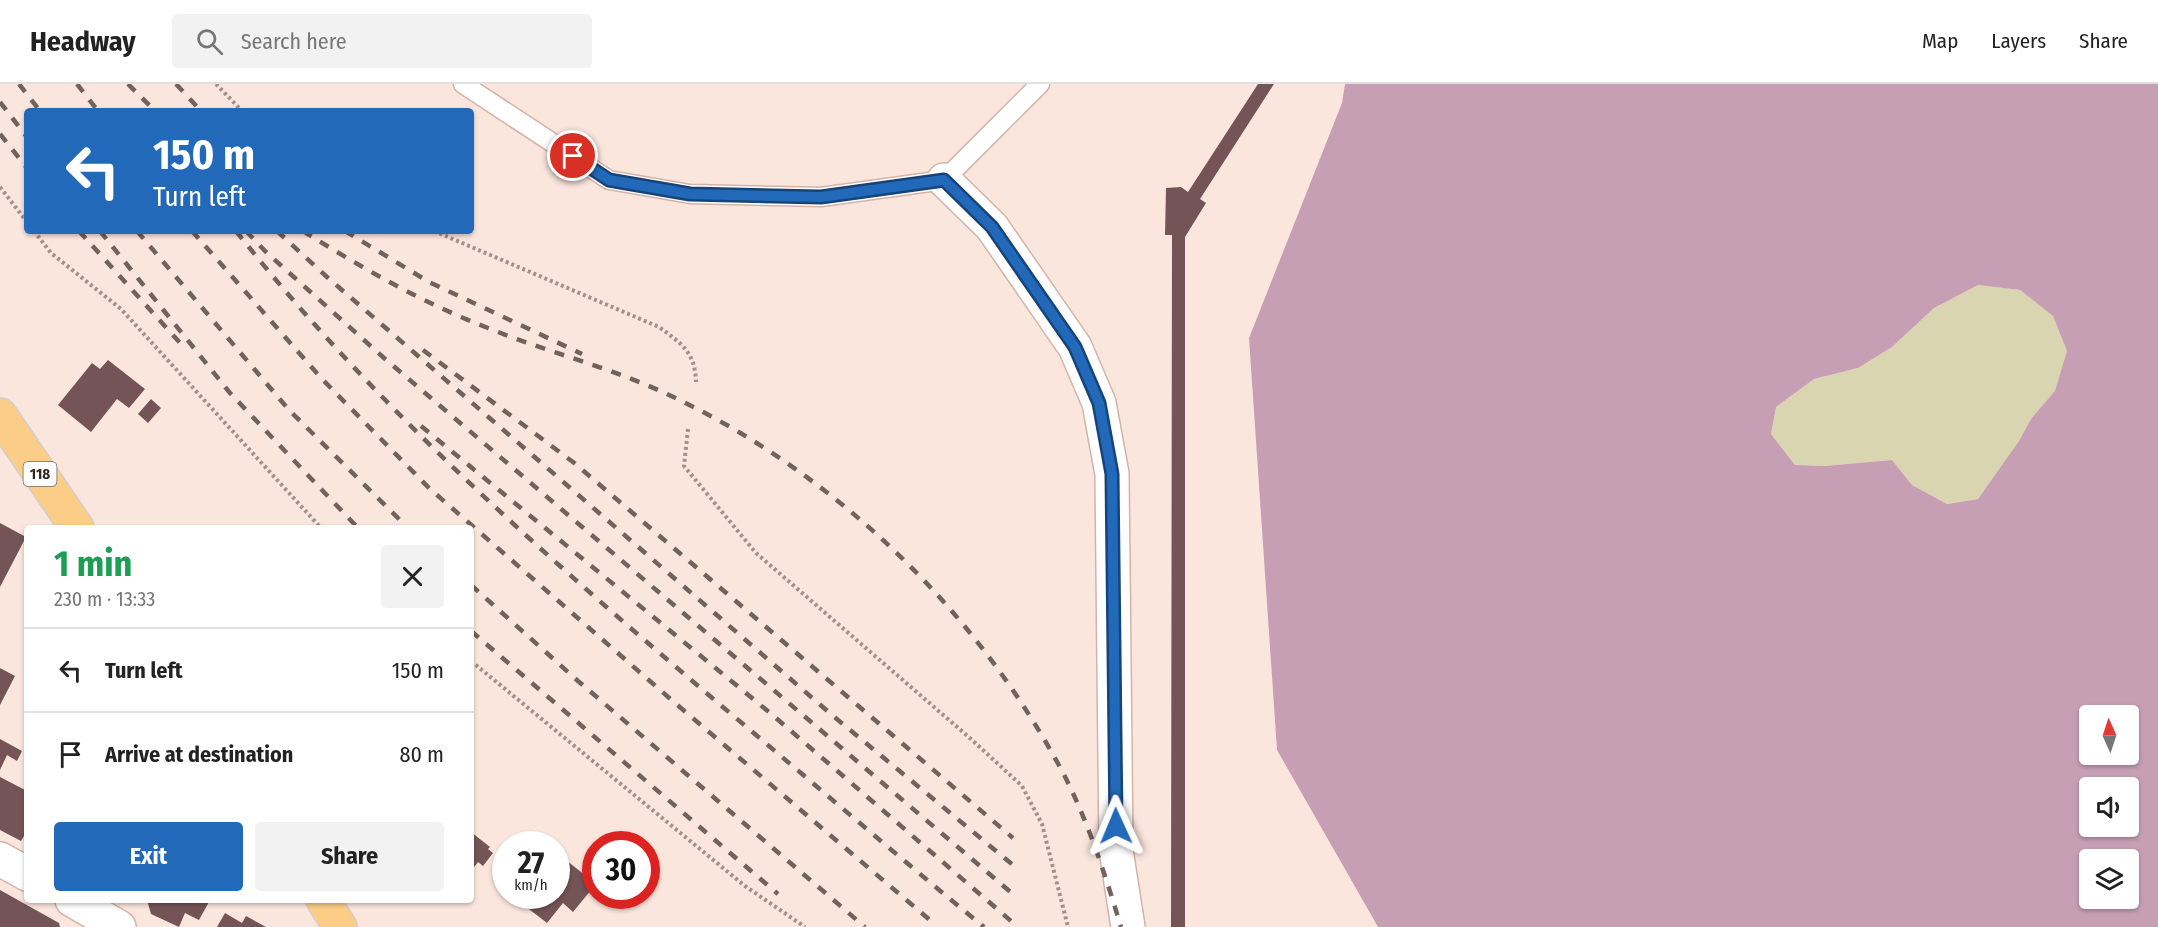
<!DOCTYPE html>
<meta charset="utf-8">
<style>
:root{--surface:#fff;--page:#f2f2f2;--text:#222;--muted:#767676;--line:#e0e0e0;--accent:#2369b9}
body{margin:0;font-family:"Fira Sans Condensed",sans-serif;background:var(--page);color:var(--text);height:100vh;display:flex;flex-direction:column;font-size:22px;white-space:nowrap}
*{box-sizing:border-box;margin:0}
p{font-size:20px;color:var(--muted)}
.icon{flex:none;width:33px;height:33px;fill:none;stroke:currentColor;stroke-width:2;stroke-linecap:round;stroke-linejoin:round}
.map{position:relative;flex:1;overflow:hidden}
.panel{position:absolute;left:24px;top:441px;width:450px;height:378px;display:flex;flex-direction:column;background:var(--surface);border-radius:6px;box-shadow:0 2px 4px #0004}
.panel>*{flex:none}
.banner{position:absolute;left:24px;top:24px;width:450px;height:126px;border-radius:6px;box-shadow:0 2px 4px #0004;background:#2369b9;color:#fff;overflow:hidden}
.needle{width:39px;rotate:357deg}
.controls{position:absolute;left:2079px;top:621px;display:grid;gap:12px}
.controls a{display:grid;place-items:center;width:60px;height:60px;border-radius:6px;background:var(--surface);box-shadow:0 2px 4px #0004;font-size:30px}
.speed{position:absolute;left:492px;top:747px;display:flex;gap:12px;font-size:30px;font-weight:700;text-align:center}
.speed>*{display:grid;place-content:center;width:78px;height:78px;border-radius:50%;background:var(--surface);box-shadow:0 2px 4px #0004;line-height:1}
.speed small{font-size:15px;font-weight:400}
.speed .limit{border:9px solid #d22;background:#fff;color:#111}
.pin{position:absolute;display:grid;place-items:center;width:51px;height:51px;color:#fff;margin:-26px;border:3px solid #fff;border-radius:50%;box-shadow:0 2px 6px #0007}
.me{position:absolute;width:66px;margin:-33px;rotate:359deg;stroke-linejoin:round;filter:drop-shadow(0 0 4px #0008)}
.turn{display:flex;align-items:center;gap:21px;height:126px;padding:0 30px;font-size:27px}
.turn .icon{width:78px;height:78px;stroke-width:2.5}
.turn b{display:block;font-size:42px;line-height:51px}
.round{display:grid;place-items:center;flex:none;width:63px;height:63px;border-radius:6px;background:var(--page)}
.overview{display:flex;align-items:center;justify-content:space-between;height:102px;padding:0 30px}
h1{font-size:36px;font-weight:700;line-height:45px;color:#1e9e55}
.primary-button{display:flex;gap:12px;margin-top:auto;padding:12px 30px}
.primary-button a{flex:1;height:69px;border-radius:6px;background:var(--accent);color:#fff;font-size:24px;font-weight:700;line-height:69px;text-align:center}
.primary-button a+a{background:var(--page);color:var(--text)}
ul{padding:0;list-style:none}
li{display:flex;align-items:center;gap:18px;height:84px;padding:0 30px;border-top:2px solid var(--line)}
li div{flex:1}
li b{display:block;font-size:22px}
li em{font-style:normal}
header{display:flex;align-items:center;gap:36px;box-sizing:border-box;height:84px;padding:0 30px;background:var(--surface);border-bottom:2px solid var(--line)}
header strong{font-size:28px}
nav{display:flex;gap:33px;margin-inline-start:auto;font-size:21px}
.search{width:420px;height:54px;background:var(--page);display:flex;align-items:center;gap:15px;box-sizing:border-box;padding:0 21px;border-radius:6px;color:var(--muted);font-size:22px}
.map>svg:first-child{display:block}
</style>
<header>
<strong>Headway</strong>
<div class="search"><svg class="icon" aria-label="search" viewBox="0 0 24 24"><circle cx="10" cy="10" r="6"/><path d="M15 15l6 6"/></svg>Search here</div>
<nav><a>Map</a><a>Layers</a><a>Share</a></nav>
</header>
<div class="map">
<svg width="2158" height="843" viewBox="0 0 2158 843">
<rect width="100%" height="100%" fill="#fbe6de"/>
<!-- green -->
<path fill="#d9d5b0" d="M1978,201L2020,206L2053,232L2067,267L2056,307L2031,335L2019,357L1978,415L1947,420L1912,401L1892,376L1825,382L1795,381L1771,350L1776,323L1814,295L1858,284L1892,263L1934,224Z"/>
<!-- water -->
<path fill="#c79fb5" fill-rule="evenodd" d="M1345,0H2158V843H1378L1277,666L1249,254L1342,19ZM1978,201L2020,206L2053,232L2067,267L2055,307L2031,335L2019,357L1978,415L1947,420L1912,401L1892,376L1825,382L1795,381L1771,350L1776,323L1814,295L1858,284L1892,263L1934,224ZM2090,632H2128V670H2090ZM2090,704H2128V742H2090ZM2090,776H2128V814H2090Z"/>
<!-- building -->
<path fill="#745457" d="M1258,0H1274L1200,115L1206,119L1185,153V843H1171L1172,151H1165L1166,104L1181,103L1188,108Z
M108,276L145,305L129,324L117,315L91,348L58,321L92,279L100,285Z
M151,315L161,324L148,339L138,330Z
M0,439L26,453L0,503Z
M0,584L15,592L0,621Z
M0,655L22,667L17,677L7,671L0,686Z
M0,693L27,707V747L21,757L0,746Z
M471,748L490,763L488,765L493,769L483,782L478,778L471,787Z
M556,768L596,800L573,828L563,819L547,839L512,812H556Z
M0,806L59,839L60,843H0Z
M147,816H210L199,836L185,829L179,843L151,830Z
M225,829L242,839L246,832L266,843H217Z"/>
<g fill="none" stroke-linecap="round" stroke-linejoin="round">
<defs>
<path id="lane" d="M463,0L609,96L690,110L821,113L944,96L1040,0"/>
<path id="street" d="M944,96L992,143L1075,263L1099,319L1112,390L1116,766L1128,843
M0,775L27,790
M72,816L119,843"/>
<path id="primary" d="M0,331L77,444
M323,816L340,843"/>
</defs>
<!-- lane casing -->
<use href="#lane" stroke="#d4b3a6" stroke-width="21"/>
<!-- street casing -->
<use href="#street" stroke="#d4b3a6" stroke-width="36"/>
<!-- primary casing -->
<use href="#primary" stroke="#d2cfce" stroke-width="36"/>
<!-- path -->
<path stroke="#a2918a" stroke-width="4" stroke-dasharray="3 3" stroke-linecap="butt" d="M216,0L242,27
M0,103L27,138
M34,147L51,169L121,225L321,444
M434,147L659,243C682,260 695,268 696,298
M688,345L684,382L756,469L971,655L1022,702L1042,740L1068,843
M471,577L745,802L805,843"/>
<!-- lane -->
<use href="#lane" stroke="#fff" stroke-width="18"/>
<!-- street -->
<use href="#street" stroke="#fff" stroke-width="33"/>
<!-- primary -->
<use href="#primary" stroke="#fbcd87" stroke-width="33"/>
<!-- rail -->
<path stroke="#71625c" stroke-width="4.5" stroke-dasharray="10 10" stroke-linecap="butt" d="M19,0L40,27
M77,0L98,27
M128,0L155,27
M176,0L201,27
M0,18L27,53
M0,50L27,84
M79,147L181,260
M100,147L230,309L358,444
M137,147L289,326L408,444
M192,147L322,295L429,404L675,619L931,837
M236,147C377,326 551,477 724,624C811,697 896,771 984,843
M246,147L266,168L384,274L1014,811
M277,147L327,193L832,631L1013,781
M303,147C362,184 423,219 488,244C547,268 609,283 667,310C834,388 974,524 1061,685C1087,734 1105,790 1121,843
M345,147L429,198L582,270
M423,266L573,378L1013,754
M421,342L769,628L1011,837
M471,501L578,597L865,843
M471,547L778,810"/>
</g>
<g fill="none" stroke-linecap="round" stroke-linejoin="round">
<defs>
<path id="route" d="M573,72L609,96L690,110L821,113L944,96L992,143L1075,263L1099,319L1112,390L1116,742"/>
</defs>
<!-- route casing -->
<use href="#route" stroke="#174478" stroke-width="15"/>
<!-- route -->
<use href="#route" stroke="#2369b9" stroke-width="10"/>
</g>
<g text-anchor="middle" stroke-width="6" stroke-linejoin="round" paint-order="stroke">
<!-- shield labels -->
<rect fill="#fff" stroke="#716864" stroke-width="1.5" x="23.5" y="378" width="33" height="24" rx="4.5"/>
<g font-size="15" font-weight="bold" fill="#342722">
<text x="40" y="395">118</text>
</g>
</g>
</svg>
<div class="controls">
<a><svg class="needle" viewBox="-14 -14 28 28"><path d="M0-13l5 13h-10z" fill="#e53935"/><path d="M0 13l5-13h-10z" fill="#767676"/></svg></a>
<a><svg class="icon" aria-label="sound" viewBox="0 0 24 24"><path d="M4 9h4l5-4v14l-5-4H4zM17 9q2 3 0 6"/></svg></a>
<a><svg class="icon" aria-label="layers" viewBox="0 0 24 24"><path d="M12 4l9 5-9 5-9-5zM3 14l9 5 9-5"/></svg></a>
</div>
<div class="speed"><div>27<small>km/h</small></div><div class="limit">30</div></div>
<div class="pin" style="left:573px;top:72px;background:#d93025"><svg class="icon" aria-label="arrive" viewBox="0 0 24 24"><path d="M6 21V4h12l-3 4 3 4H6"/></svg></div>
<svg class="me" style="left:1116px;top:742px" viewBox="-20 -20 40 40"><path d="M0-17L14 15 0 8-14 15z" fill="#2369b9" stroke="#fff" stroke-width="4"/></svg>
<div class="banner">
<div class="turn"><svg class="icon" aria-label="left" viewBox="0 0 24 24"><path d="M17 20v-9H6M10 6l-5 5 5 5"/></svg><div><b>150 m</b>Turn left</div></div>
</div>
<section class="panel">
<div class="overview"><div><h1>1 min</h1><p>230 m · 13:33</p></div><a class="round"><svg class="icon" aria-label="close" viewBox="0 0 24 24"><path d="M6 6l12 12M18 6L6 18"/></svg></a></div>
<ul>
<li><svg class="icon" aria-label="left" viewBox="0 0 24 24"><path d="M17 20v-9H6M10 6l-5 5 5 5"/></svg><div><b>Turn left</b></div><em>150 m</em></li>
<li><svg class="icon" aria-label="arrive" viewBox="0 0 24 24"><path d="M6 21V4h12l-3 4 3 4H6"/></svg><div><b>Arrive at destination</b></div><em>80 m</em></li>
</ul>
<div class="primary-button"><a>Exit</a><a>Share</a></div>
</section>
</div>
